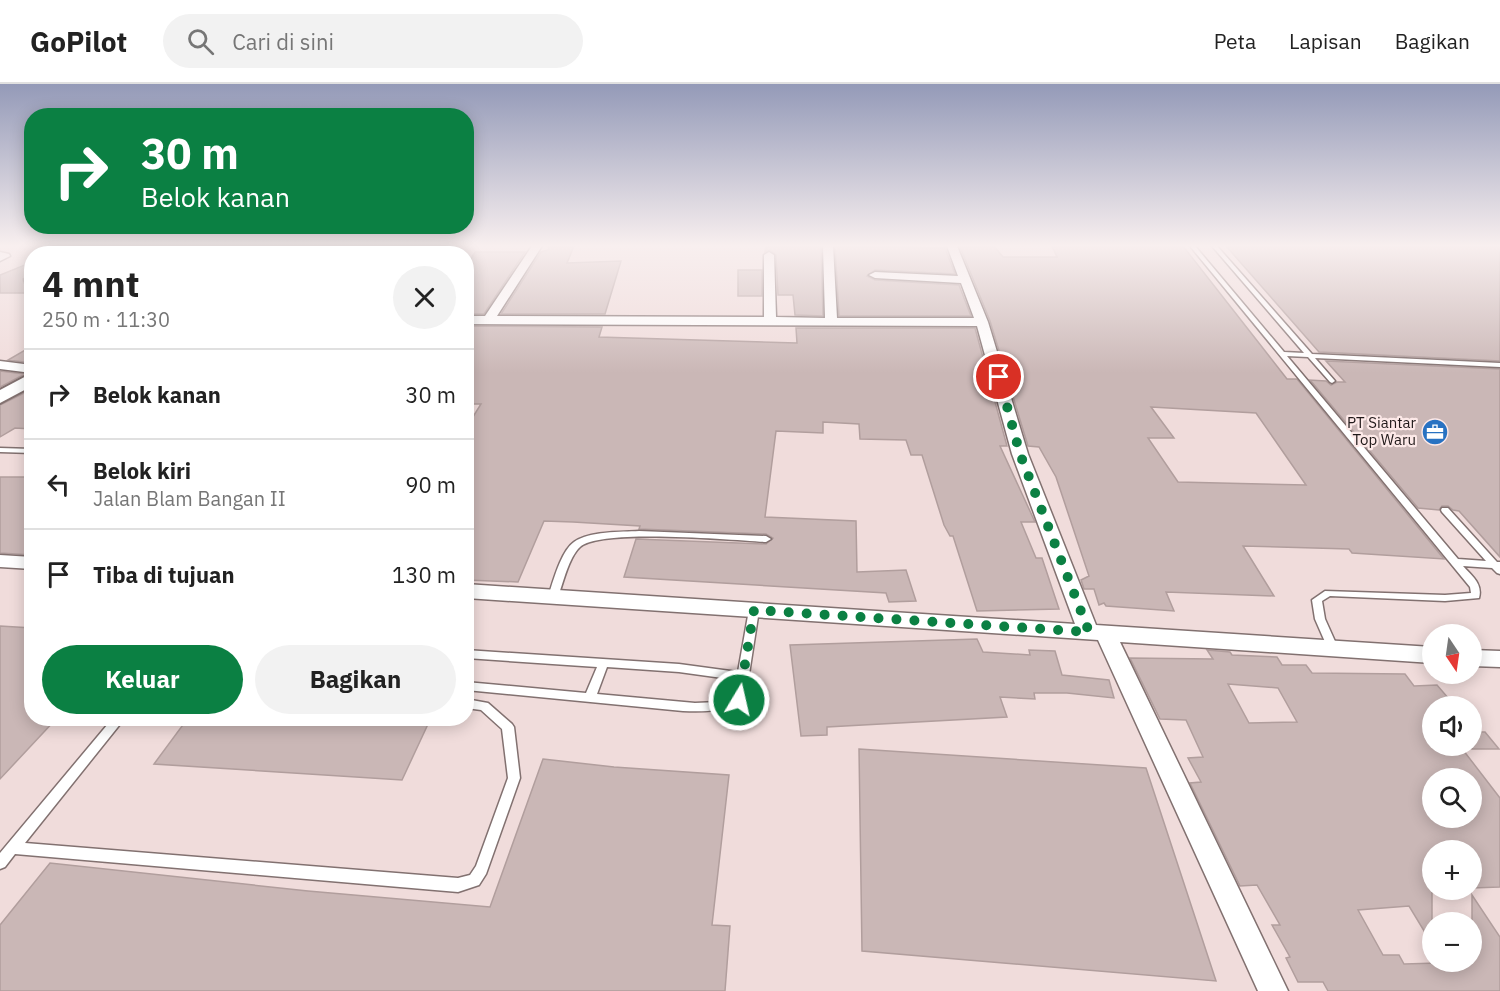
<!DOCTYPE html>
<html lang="id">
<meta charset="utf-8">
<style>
:root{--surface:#fff;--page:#f2f2f2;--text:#222;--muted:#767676;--line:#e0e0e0;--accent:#0b8043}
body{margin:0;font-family:"IBM Plex Sans",sans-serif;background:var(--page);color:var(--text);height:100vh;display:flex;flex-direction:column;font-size:22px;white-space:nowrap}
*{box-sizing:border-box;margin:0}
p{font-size:20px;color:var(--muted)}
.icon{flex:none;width:33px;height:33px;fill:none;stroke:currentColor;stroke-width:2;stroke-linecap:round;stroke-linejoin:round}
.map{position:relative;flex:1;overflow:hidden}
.sheet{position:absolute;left:24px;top:162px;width:450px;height:480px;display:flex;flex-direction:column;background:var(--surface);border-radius:24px;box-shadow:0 3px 15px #0003}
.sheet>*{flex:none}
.top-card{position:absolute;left:24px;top:24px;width:450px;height:126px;border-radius:24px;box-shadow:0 3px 15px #0003;background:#0b8043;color:#fff;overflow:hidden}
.needle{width:39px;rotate:167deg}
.tools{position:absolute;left:1422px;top:540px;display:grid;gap:12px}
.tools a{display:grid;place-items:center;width:60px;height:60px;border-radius:50%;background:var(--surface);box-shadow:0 3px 15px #0003;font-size:30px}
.pin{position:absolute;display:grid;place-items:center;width:51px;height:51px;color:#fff;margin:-26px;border:3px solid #fff;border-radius:50%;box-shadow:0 2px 6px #0007}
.me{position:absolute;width:66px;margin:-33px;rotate:9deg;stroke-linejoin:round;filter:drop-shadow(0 0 4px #0008)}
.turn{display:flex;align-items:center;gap:21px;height:126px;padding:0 18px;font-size:27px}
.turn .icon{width:78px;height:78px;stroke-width:2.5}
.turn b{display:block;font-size:42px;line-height:51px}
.round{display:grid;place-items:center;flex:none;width:63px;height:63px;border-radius:32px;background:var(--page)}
.headline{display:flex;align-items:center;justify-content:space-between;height:102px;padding:0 18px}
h1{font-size:36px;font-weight:700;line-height:45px}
.button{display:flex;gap:12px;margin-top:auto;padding:12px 18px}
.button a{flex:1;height:69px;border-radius:36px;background:var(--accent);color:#fff;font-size:24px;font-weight:700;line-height:69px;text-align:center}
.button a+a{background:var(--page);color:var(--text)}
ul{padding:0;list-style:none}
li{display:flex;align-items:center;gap:18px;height:90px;padding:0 18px;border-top:2px solid var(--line)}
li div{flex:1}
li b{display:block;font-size:22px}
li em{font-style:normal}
header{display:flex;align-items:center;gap:36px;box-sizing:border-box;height:84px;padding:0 30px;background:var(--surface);border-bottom:2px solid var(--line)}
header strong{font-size:28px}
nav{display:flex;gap:33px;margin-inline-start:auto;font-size:21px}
.search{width:420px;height:54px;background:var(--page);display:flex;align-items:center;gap:15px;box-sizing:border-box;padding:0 21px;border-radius:33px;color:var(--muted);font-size:22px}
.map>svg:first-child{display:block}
</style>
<header>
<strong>GoPilot</strong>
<div class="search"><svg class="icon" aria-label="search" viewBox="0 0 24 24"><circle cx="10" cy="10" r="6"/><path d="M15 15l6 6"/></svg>Cari di sini</div>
<nav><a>Peta</a><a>Lapisan</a><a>Bagikan</a></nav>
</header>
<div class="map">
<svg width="1500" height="907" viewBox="0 0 1500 907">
<rect width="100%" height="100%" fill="#f0dcdb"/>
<!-- building -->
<path fill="#cab7b6" stroke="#b19e9d" stroke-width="1.5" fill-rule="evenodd" d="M549,162H574L567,179L621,177L605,230H501L541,168L548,166Z
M766,162H821L823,232L795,231L793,211H778L776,171L770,166L765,168Z
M835,162L945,164L955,190L875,186L867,192L875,196L959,201L971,232H839Z
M994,162L1003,173H1057L1052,162H1183L1287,295H1297L1444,475L1352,469L1349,465L1243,462L1274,512L1166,508L1174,527L1106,522L1104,519L1099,521L1094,505H1084L1081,496L1089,492L1056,393L1039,363L1028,362L990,237L960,163ZM1151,323L1256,329L1306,401L1178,398L1148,354H1174Z
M1226,162H1500V277L1319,268Z
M475,168H525L484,230H466V183Z
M32,178V189L23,195L24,199L32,198V209H0V191Z
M738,186H762V212H738Z
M466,242L602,243L599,253L797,259L796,244H975L1007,362H1000L1035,438H1021L1036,474H1042L1059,525L977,527L953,452H950L944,441L922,371H911L906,356L860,355L859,340L823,338V349L776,347L765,433L856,437L857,488L906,486L916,517L889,518L886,509L624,493L636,455L766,460L773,454L766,450L639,445L640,442L573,438L544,437L518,498L466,496V344L481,320H466Z
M32,262V279L8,276Z
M1326,277L1500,285V473L1459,427L1453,426L1448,422H1442L1439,426L1418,424L1310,296L1326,297L1331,301L1337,298H1345Z
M0,287L25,290L0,303Z
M32,305V345L15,344L0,353V321Z
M0,393H32V471L0,469Z
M0,542L32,544V634H57L0,695Z
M977,555L983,568L1030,571L1029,566L1055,567L1062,591L1109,596L1114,614L1067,609H1034L1035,615L1000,613L1007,633L827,643V651L801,652L790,561Z
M1207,566L1230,568L1232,571L1277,573L1282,581H1306L1312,589L1405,590L1414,602L1437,601L1455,622H1432V662H1460L1500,714V803L1472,804V766H1432V860L1409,822L1358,826L1383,871H1399L1404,880L1472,878V811L1500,853V907H1328L1323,898H1298L1286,874L1290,873L1272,841H1280L1257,801L1240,802L1190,699L1201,698L1188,674L1203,673L1186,636L1160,635L1130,574L1213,575ZM1228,600L1278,604L1297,638L1249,639ZM1432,694H1472V735H1432Z
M188,634H365L429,638L402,696L154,680Z
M1472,648H1485L1499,665H1472Z
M859,665L1146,684L1216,897L862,867Z
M543,675L614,683L729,691L712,841L730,842L725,907H0V841L50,779L308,807L490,823Z"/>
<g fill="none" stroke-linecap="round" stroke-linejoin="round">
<defs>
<path id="service" d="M89,162H95L84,170H77Z
M1190,162H1195L1284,268L1304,269L1212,162H1217L1312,270L1500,279V283L1315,274L1335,297L1332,299L1330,298L1308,273L1287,272L1458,475L1486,477L1442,428L1441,426L1442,424H1448L1497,478H1500V490L1497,489L1492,484L1463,482C1472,492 1483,500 1479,514L1445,517L1330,512L1322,517L1325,535L1338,564L1337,567L1333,568L1329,567L1315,535L1312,516L1325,507L1445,511L1471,509L1470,503Z
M32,191V196L25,197V195Z
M0,364L32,365V369L0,368Z
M639,447L766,452L771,455L766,458C734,456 600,444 580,463C569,473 563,499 558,513L556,515H550L548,513C553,498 561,467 574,458C589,447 621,448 639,447Z
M754,522L758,524L759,526L745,616L743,619C723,627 705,628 683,627L466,606V598L586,609L597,583L466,574V566L679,580L738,588L749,526L750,524ZM607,583L679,588L737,596L734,613L718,618L695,619L597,610Z
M466,615L488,619L512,640L514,643L520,694L486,790L479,801L458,808L15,770L5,783L0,785V769L113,634H125L25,759L458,794L470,791L476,782L508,694L502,645L481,626L466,624Z"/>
<path id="minor" d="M116,162H130L119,170H105Z
M346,162H357L350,170H339Z
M393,162H404L398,170H387Z
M443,162H454L449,170H438Z
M532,162H542L497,232L764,233V171L769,168L774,171L776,233L825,234L823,162H833L837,234H974L961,199L875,194L869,191L875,188L958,192L947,162H957L988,238L1028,370L1096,541L1432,563V579L1120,558L1288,907H1258L1098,556L466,514V500L1075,540L1012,370L977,242L466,240V232H485Z
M0,168L9,170L10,172L0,177Z
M0,277L32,281V289L0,285Z
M0,471L32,473V485L0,483Z
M1472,566L1500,567V583L1472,582Z"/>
<path id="tertiary" d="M220,162H235L227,170H212Z
M32,289V302L0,319V306Z"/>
</defs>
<!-- service casing -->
<use href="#service" stroke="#827170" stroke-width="3"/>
<!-- minor casing -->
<use href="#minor" stroke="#827170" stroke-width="3"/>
<!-- tertiary casing -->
<use href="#tertiary" stroke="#827170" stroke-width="4"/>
<!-- service -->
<use href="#service" fill="#fff" fill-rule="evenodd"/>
<!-- minor -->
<use href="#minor" fill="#fff" fill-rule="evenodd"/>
<!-- tertiary -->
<use href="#tertiary" fill="#fff" fill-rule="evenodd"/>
</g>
<!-- sky -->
<linearGradient id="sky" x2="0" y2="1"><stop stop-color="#949ab8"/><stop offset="0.56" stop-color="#f8efef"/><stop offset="1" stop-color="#f8efef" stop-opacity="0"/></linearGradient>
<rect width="1500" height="289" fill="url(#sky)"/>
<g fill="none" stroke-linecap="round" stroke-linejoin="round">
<!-- route -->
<path stroke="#0b8043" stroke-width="10" stroke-dasharray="0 18" d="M739,616L754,526L1089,548L1020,370L999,293"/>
</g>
<!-- icons -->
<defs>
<symbol id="office-disc" viewBox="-11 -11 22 22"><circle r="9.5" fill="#2872c2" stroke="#fde9e8"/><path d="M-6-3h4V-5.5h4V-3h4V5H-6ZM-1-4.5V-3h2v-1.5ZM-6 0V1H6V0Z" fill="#fff"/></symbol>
</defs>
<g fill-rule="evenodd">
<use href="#office-disc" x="1420" y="333" width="30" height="30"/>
</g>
<g text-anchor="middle" stroke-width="4.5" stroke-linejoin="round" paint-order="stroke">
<!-- poi labels -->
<g font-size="15" fill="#201919" stroke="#fde9e8" text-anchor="end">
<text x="1416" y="344">PT Siantar<tspan x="1416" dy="17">Top Waru</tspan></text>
</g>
</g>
</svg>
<div class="tools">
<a><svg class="needle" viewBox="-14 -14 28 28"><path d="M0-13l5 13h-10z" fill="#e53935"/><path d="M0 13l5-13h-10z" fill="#767676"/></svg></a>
<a><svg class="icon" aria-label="sound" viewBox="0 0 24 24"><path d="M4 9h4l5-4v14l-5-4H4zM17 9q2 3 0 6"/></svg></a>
<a><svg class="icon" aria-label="search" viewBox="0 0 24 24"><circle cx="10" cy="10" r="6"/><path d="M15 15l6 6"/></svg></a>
<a>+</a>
<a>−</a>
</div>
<div class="pin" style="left:999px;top:293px;background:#d93025"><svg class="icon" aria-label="arrive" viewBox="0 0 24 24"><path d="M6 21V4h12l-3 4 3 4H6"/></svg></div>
<svg class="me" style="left:739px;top:616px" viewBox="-20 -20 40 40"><circle r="17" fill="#0b8043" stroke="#fff" stroke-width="3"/><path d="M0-11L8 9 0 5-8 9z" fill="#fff"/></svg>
<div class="top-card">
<div class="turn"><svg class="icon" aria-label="right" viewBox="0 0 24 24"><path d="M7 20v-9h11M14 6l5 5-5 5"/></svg><div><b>30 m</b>Belok kanan</div></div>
</div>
<section class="sheet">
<div class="headline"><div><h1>4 mnt</h1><p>250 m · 11:30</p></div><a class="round"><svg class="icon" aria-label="close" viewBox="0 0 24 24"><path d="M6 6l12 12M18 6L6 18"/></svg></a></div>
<ul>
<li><svg class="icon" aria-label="right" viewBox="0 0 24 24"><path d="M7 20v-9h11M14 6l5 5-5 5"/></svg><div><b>Belok kanan</b></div><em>30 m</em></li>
<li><svg class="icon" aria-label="left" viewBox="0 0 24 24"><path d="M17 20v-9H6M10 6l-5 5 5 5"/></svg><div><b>Belok kiri</b><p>Jalan Blam Bangan II</p></div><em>90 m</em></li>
<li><svg class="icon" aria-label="arrive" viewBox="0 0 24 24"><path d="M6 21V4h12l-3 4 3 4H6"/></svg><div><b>Tiba di tujuan</b></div><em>130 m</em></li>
</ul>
<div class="button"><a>Keluar</a><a>Bagikan</a></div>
</section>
</div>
